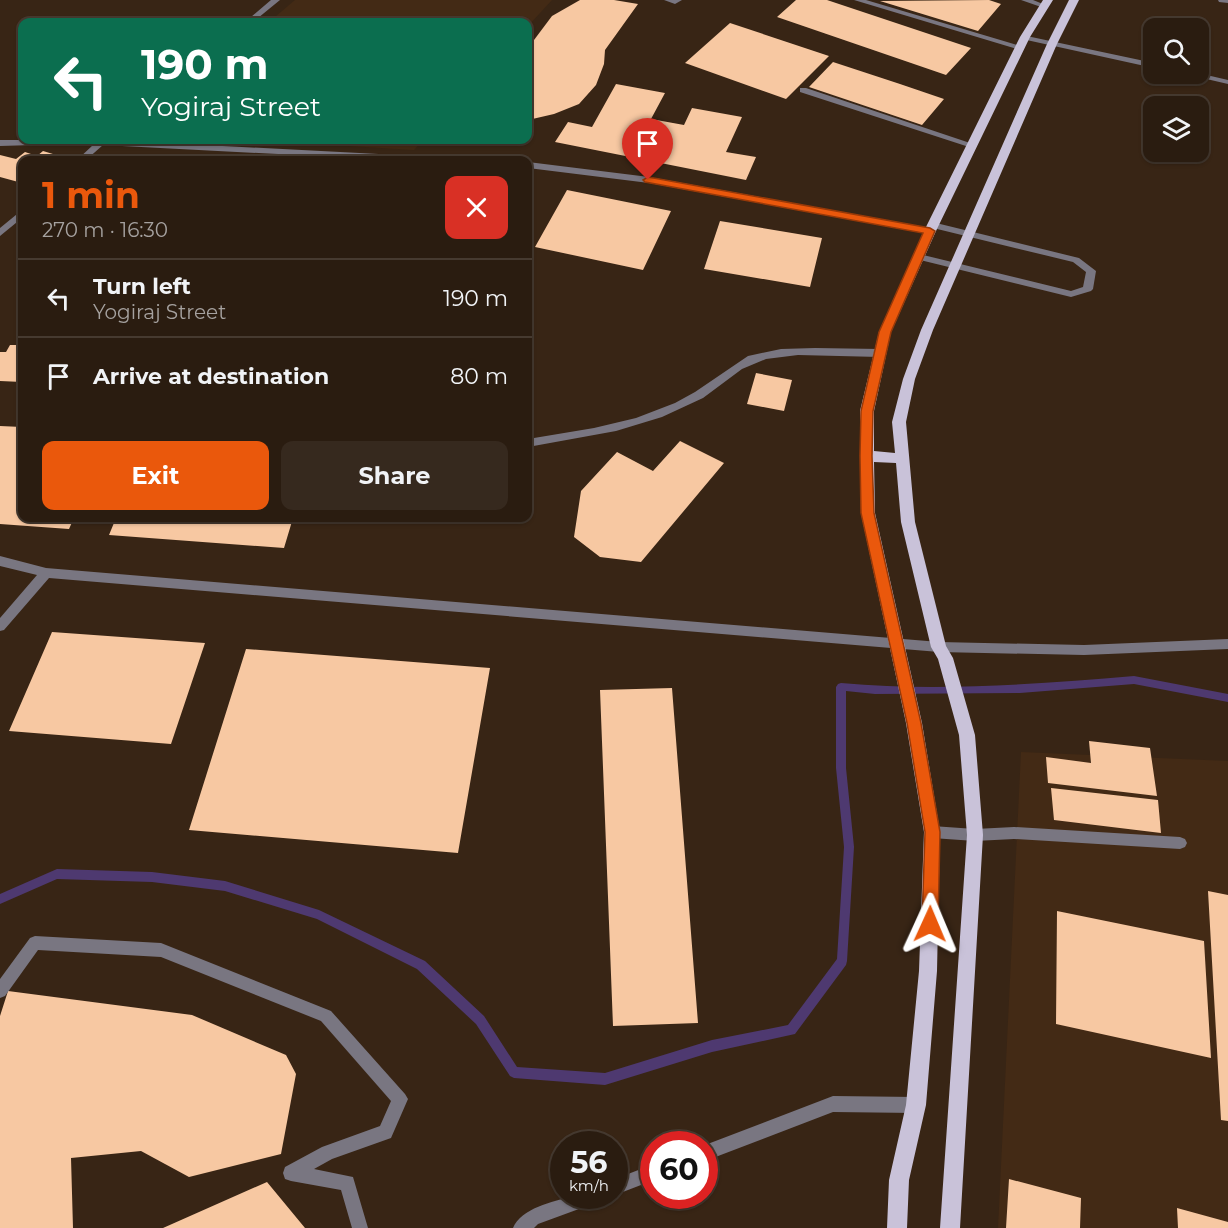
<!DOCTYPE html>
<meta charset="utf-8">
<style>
:root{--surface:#2a1c10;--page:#36291e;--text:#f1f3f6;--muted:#a5a19f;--line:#463a30;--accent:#ea580c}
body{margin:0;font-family:Montserrat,sans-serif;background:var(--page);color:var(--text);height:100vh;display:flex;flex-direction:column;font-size:22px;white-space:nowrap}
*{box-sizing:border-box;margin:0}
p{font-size:20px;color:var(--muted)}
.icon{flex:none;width:33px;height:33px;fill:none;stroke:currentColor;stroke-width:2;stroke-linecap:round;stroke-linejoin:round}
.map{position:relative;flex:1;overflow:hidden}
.drawer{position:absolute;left:18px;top:156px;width:514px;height:366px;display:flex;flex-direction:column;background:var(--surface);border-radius:12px;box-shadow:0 2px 4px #0004,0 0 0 2px var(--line)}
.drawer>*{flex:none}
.banner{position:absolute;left:18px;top:18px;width:514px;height:126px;border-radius:12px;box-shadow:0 2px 4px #0004,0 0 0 2px var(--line);background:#0b6e4f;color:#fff;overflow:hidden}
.fabs{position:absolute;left:1143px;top:18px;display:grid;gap:12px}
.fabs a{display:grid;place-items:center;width:66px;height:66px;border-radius:12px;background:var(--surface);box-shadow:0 2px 4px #0004,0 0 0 2px var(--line);font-size:30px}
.speed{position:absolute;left:550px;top:1131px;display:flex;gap:12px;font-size:30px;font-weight:700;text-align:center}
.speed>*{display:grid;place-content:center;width:78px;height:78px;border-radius:50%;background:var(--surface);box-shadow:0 2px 4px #0004,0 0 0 2px var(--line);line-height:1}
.speed small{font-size:15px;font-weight:400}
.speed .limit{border:9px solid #d22;background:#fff;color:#111}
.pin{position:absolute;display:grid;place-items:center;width:51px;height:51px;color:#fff;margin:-62px -26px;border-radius:50% 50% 50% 0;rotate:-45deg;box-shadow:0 0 6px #0007}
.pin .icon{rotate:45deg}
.me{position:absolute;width:66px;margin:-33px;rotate:1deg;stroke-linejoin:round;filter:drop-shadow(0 0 4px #0008)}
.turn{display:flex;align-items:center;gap:21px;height:126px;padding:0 24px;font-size:27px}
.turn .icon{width:78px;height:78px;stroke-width:2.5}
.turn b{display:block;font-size:42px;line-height:51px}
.round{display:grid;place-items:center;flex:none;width:63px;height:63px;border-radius:12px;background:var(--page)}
.summary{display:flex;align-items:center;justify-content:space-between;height:102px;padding:0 24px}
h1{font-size:36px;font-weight:700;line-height:45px;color:var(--accent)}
.primary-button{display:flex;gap:12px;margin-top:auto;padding:12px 24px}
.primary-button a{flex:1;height:69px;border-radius:12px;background:var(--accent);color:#fff;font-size:24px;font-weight:700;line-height:69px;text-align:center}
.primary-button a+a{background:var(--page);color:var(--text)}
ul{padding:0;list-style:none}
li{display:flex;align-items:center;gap:18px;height:78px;padding:0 24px;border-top:2px solid var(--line)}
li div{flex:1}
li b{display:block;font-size:22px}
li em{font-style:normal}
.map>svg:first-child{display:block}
</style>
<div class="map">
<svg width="1228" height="1228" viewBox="0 0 1228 1228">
<rect width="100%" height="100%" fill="#382515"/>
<!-- built -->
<path fill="#432a15" d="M295,0H552L528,26V22H269Z
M248,140H423L414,150Z
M1021,752L1228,761V1228H998Z"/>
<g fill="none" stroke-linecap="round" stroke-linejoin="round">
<!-- stream -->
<path fill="#4e3970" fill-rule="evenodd" d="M1134,676L1228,694V702L1134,684L1020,693L875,694L846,691V768L854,847L847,961L846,965L795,1034L712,1052L605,1085L514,1078L510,1076L476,1024L417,969L317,919L225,891L152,882L57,879L0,904V894L57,869L152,872L225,881L319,910L425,961L484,1016L517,1067L605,1073L712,1040L788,1025L837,959L844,847L836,768V687L838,684L841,683C938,692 1037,684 1134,676Z"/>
</g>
<!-- building -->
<path fill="#f7c8a2" d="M580,0H614L638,4L605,50L604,64L596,85L579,104L554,114L528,120V59L532,54H528V48L552,16Z
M796,0H827L971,48L946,75L777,17Z
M989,0L1001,4L978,31L880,1Z
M730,23L829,56L786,99L685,63Z
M833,62L900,84L944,99L922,125L809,87Z
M616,84L665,93L651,119L684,125L692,108L742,117L726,152L756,157L746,180L555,142L568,122L592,127Z
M43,151L63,157L59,160H22V183L0,177V155L16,159L25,152L37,156Z
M567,190L671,211L643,270L535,247Z
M720,221L822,238L810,287L704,269Z
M10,345H22V382L0,381V352H6Z
M756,373L792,380L784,411L747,404Z
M0,426L22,427V518H74L69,529L0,524Z
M680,441L724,463L641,562L600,557L574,537L581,491L617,452L653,471Z
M116,518H293L284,548L109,535Z
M52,632L205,643L171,744L9,731Z
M246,649L490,668L458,853L189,830Z
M672,688L698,1023L613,1026L600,690Z
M1089,741L1150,748L1157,796L1048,783L1046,757L1091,763Z
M1051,788L1158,800L1161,833L1054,820Z
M1208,891L1228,895V1121L1221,1120Z
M1057,911L1204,941L1211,1058L1056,1024Z
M8,991L192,1015L286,1055L296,1074L281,1154L189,1177L141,1151L71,1158L73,1228H0V1016Z
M1009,1179L1081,1198L1080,1228H1006Z
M267,1182L305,1228H163Z
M1177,1208L1228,1222V1228H1178Z"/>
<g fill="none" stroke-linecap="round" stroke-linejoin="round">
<!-- service -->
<path fill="#797681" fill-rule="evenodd" d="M664,0H682L675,4Z
M854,0H866L1024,47L1017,49Z
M1021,0H1033L1048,6L1044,8Z
M800,88H806L976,145L969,147L800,92Z
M815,348L880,349L885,353L880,357L798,355L766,359L742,369L703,398L662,417L616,431L528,447V439L594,428L636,418L675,403L695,392L748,356L781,349Z
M932,826L975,829L1014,827L1180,837L1185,839L1187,843L1185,847L1180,849L1014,839L975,841L932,838L927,836L925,832L927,828Z
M35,936L161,943L331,1011L405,1094L408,1099L391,1138L332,1159L314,1169L353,1177L368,1228H352L341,1190L291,1181L285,1179L283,1173L285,1167L322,1147L380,1126L391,1101L321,1021L161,957L38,950L5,996L0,998V979L30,938Z
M833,1096L916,1097L921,1100L924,1105L921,1110L916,1113L833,1112L705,1161V1145Z
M654,1164V1180L615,1195V1179Z
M572,1196H600L598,1202L538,1224L534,1228H513C521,1208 553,1202 572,1196Z"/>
<!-- minor -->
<path fill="#797681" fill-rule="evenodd" d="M271,0H280L253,22H245Z
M1218,0H1228V3L1219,2Z
M1022,35L1154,63V68L1022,39Z
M1198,73L1228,80V84L1185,74Z
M0,140H108L436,157L440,160H394L103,145L86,160H77L93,145L67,144L0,146Z
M528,162L649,177L930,228L935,231L930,234L649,183L528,168Z
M22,210V218L0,236V228Z
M932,222L1079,258L1096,271L1093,289L1091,291L1071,297L916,259V255L919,254L1071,291L1083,287L1086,272L1073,262L929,227V223Z
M0,556L46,568L939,642L1084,645L1228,639V649L1084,655L939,652L49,578L4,630L0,631V618L37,575L0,566Z"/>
<!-- primary -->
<path fill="#c9c2d9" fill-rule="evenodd" d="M1043,0H1053L1030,37L936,231L891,332L874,411V451L895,453L892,422L903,379L921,330L1047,44L1069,0H1079L1057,44L933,330L915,379L906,422L915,522L946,646L953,658L975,735L983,835L960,1228H940L967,835L959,735L938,659L931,647L901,522L896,463L874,462L875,513L922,723L940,832L937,971L926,1105L909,1180L907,1228H887L889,1180L906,1105L919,971L924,832L906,723L861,513L860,411L879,332L924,231L1020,37Z"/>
</g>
<!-- route -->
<path fill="#ea580c" stroke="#983908" stroke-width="1.5" d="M648,177L930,228L935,231L891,332L873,411L872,456L874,513L921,723L940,832L938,924L935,930L930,932L924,930L922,924L925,832L907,723L861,513L860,456L861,411L879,332L923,233L645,182L643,180Z"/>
</svg>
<div class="fabs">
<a><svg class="icon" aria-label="search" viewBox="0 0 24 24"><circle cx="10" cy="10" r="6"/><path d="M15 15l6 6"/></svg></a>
<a><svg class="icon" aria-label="layers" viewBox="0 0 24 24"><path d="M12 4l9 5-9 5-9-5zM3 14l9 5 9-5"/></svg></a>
</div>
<div class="speed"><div>56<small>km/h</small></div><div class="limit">60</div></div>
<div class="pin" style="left:648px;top:180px;background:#d93025"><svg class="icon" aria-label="arrive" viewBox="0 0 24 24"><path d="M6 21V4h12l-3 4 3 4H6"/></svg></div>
<svg class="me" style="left:930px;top:924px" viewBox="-20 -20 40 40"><path d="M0-17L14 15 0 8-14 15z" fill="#ea580c" stroke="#fff" stroke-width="4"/></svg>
<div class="banner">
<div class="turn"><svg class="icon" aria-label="left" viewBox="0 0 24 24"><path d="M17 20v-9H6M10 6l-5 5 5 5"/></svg><div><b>190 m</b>Yogiraj Street</div></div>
</div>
<section class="drawer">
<div class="summary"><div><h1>1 min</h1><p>270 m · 16:30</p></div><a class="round" style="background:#d93025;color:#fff"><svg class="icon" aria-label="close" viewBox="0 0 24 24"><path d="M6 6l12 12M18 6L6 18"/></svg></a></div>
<ul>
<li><svg class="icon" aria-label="left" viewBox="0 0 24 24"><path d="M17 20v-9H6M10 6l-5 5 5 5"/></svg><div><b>Turn left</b><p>Yogiraj Street</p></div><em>190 m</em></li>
<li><svg class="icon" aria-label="arrive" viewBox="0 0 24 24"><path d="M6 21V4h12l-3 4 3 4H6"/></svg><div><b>Arrive at destination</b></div><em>80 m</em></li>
</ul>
<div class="primary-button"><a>Exit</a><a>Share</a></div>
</section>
</div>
